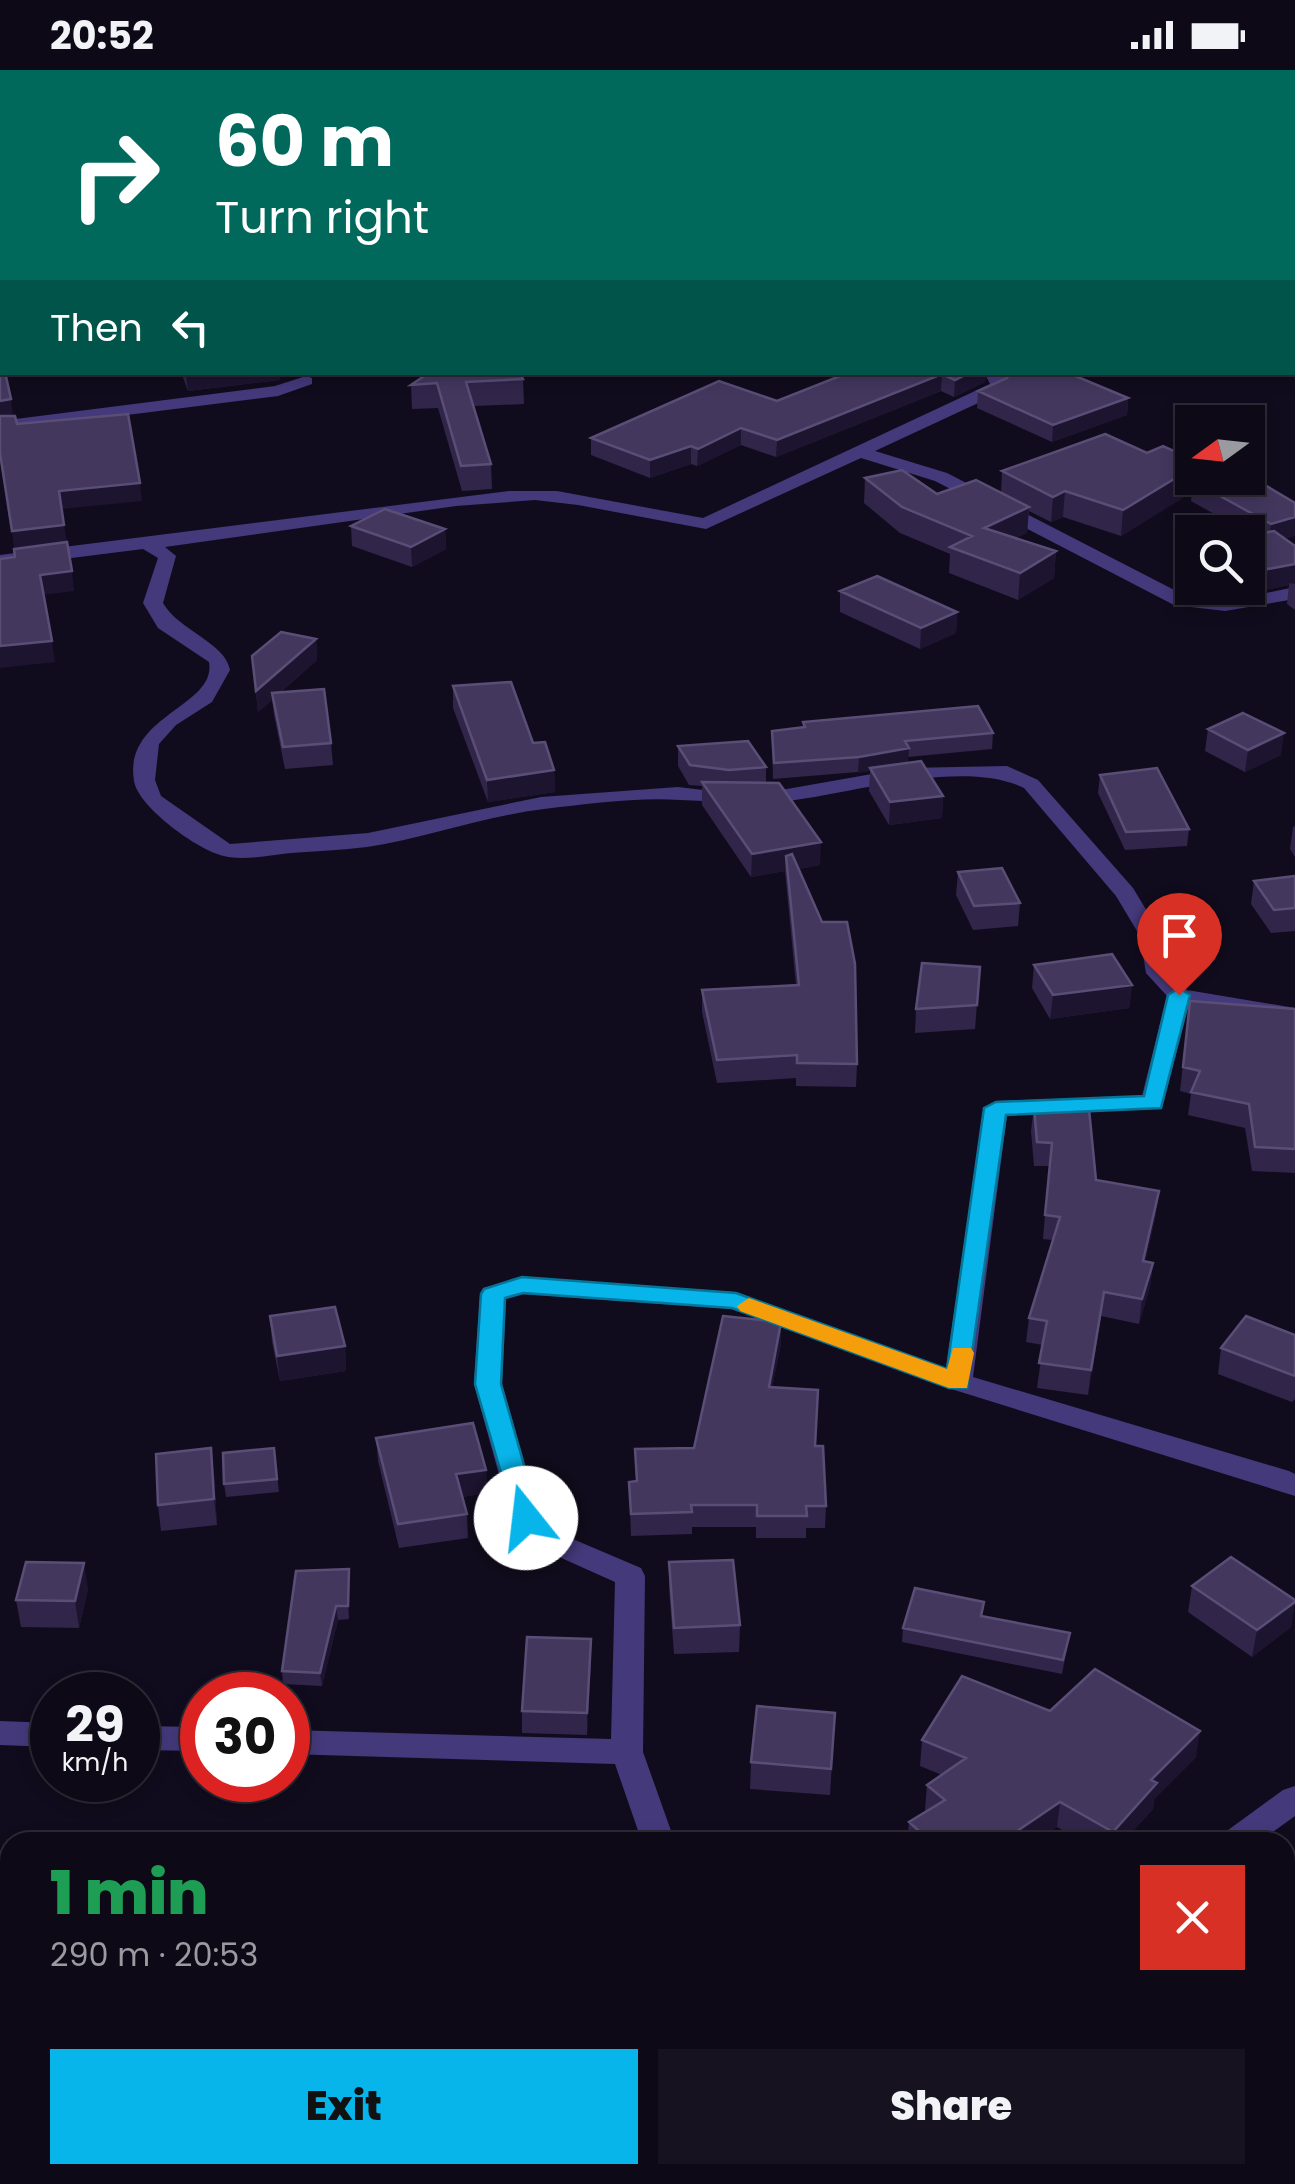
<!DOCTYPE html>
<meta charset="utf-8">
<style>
:root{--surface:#0d0916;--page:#16121f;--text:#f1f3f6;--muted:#9a9aa1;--line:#2d2a35;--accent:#08b5eb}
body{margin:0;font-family:Poppins,sans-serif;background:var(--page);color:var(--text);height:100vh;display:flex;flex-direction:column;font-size:38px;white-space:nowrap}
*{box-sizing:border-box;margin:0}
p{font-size:32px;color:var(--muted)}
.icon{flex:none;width:55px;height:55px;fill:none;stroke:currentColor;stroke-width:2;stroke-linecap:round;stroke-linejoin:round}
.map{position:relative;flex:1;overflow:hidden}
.drawer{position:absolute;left:0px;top:1762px;width:1295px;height:352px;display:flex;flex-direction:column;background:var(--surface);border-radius:30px 30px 0 0;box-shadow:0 5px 15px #0003,0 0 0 2px var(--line)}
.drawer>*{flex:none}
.top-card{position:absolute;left:0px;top:0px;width:1295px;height:305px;box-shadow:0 5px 15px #0003,0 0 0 2px var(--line);background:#00695c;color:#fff;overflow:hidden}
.needle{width:65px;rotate:255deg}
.controls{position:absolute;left:1175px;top:335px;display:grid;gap:20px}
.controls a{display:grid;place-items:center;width:90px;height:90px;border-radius:0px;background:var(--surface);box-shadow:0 5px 15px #0003,0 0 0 2px var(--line);font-size:50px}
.speed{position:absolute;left:30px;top:1602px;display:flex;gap:20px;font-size:50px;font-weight:700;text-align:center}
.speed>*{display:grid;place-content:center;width:130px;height:130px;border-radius:50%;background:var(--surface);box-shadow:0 5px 15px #0003,0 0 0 2px var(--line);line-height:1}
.speed small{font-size:25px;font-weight:400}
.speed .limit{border:15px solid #d22;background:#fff;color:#111}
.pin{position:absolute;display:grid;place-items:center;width:85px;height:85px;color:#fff;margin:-102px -42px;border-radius:50% 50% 50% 0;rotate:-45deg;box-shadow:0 0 10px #0007}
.pin .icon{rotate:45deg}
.me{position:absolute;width:110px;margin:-55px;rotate:344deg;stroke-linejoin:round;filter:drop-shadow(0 0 8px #0008)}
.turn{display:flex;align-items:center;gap:35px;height:210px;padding:0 50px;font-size:45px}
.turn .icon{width:130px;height:130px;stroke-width:2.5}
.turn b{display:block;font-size:70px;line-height:85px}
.then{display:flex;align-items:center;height:95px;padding:0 50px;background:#0003;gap:20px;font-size:38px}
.round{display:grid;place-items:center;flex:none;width:105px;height:105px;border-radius:0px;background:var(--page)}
.summary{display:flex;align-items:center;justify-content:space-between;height:170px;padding:0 50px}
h1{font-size:60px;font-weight:800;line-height:75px;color:#1e9e55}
.button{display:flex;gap:20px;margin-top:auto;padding:20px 50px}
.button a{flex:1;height:115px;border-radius:0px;background:var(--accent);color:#111;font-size:40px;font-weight:800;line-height:115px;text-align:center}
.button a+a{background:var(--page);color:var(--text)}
.status{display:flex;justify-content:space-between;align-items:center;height:70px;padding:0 50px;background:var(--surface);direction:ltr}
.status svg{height:28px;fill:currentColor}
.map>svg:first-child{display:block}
</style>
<div class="status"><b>20:52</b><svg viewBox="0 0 49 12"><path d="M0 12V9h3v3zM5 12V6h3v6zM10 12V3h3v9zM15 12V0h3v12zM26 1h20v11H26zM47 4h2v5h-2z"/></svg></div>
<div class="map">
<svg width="1295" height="2114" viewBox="0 0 1295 2114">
<rect width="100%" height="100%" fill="#110c1d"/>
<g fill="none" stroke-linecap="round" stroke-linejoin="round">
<!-- street -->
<path fill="#44397b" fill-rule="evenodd" d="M64,0H76L77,2H65Z
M1292,24H1295V32H1292Z
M0,32H2V40H0Z
M1292,170H1295V179H1292Z
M0,174H2V182H0Z
M984,302H1001L1007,310L1004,321L875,381L947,403L1186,526L1238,529L1295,517V529L1225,541L1174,535L935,411L861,388L706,459L578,435L535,430L456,436L165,477L176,486L163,533C179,561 225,572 230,600L212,632L176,655L159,674L155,710L161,726L230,774L368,763L541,727L678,717L729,723L787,719L906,698L1007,696L1038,710L1133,818L1162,866L1169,901L1187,920L1295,938V952L1189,934L1162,1038L1007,1045L973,1307L1289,1401L1295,1404V1426L948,1318L732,1239L523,1224L506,1229L502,1314L539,1444L561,1464L641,1498L645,1506L643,1682L675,1772H642L615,1694L288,1684V1660L611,1669L615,1512L539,1478L511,1448L474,1314L480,1224L483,1218L522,1207L735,1222L946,1298L984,1038L996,1031L1142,1026L1167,926L1146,903L1140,866L1116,826L1024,718C963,688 852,724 786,731C749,736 716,731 680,730C637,727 588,734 544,739C485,746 426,768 367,777C342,780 316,781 291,783C270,785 244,791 224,786C199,781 138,737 134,711C123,645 217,637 209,592L158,558L143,533L158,488L143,479L0,497V485L509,421H557L703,448L990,314Z
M306,306L312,308V314L278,326L0,361V351L275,316Z
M0,1651L52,1653V1677L0,1675Z
M138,1656L202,1657V1681L138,1680Z
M1295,1716V1746L1259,1772H1220L1224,1763L1283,1720Z
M858,2105H899L904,2114H862Z"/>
</g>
<!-- wall -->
<path fill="#31254a" d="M1249,0H1295V10H1292V2H1260Z
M1292,188H1295V266L1292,265Z
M181,302H279L280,310L188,321Z
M850,302H986L985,312L954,327L941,321L776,387L741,375L697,396L691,394L650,408L591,385V368L777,331Z
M1004,302H1066L1128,328L1127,345L1052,372L977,338L978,321L1007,308Z
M523,309L524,334L474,336L491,394L492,419L462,421L438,338L412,339L411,315Z
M1002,401L1199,408V410L1248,408L1285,469L1295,476V540L1287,534L1289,515L1265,520L1257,514L1252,465L1191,431L1192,422L1121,466L1063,447L1051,452L1029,441L1027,463L1016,468L1056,481L1054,508L1018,530L949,503L950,484L900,463L864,433L865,408L937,424L1001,423Z
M351,456L445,459L446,479L412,497L352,476Z
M1189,476H1192V518H1233L1197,523L1187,514Z
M840,521L957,542L956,563L920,579L840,542Z
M316,569L317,590L281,622L331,673L333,695L285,699L274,645L272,630L258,642L252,586Z
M453,616L533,673L554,700L555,722L488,732L453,638Z
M803,652L993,663L992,679L908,687V693L943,726L942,748L889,755L869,721L870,701L773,709L772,661L803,658Z
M1208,659L1281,685L1245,702L1205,681Z
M678,676L766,697V713L820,795L799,799L857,994L856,1017L796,1016V1008L717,1013L702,942V920L796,915L785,801L751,807L702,735V716L689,715L678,696Z
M1100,705L1189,759L1187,776L1125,780L1098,723Z
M1295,756V787L1290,779L1293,757Z
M958,802L1020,833L1018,856L973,860L956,825Z
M1295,806V861L1271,863L1251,834L1254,811Z
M1034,895L1132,915L1129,938L1050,949L1032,918Z
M980,897L975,959L915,963L916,939Z
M1190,931L1295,939V1103L1252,1101L1245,1058L1188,1045L1191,1024L1180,1021Z
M1034,1037L1096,1110L1156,1144L1145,1192L1153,1193L1150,1217L1139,1254L1101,1246L1088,1325L1037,1318L1043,1275L1026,1272L1029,1248L1053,1170L1043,1169L1049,1096H1034L1031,1061Z
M270,1246L345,1276L346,1301L280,1311L272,1272Z
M1295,1265V1329L1292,1332L1218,1304L1221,1278Z
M781,1274L772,1317L816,1376L826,1436L825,1458H806V1468H756V1457H692V1464L631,1466L629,1412L636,1411L635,1379L694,1378Z
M376,1368L486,1400L487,1423L462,1427L467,1444L468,1468L399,1478L378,1391Z
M274,1378L279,1422L226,1427L224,1414Z
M214,1404L217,1455L161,1461L158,1435Z
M669,1492L740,1555L739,1582L674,1584L669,1518Z
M349,1499V1549L338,1550L322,1616L283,1614L282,1601Z
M1192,1516L1295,1530L1291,1557L1252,1587L1188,1542Z
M88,1519L79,1558L21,1557L16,1530Z
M983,1546L1070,1563L1062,1604L902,1572L903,1558Z
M591,1590L587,1665L522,1663V1641Z
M1050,1641L1196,1687L1154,1729L1153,1739L1123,1772H1083L1057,1757L1036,1772H907L909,1752L926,1742L925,1740L927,1715L942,1705L920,1696L922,1670Z
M835,1643L830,1725L750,1719L751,1692Z
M1295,1846V1898L1285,1890V1854Z
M1295,1937V1991L1285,1971L1287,1939Z"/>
<!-- shaded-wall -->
<path fill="#1d1430" d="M37,0H70V2H37Z
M78,0H152L117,2H78Z
M2,140V156L0,157V141Z
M210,302H279L280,310L188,321L186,305Z
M971,302H986L985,312L954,327L955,310Z
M942,304L941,321L776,387L777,370Z
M1128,328L1127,345L1052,372L1053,355Z
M11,329L13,346L0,348V331Z
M741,358V375L697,396L698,379Z
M691,376V394L650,408V390Z
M1192,398V408H1199V414L1193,411L1192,422L1121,466L1123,440Z
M140,413L142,431L61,439L59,421Z
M1065,421L1063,447L1051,452L1053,427Z
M1029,437L1027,463L982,484L984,458Z
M1295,447V466L1268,474L1271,454Z
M64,455L67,473L14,479L12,461Z
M445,459L446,479L412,497L411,477Z
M1056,481L1054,508L1018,530L1020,503Z
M1259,493L1257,514L1248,515V495Z
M1295,494V514L1289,513V515L1265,520L1268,499Z
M72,501L74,521L42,525L40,505Z
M1198,518H1233L1197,523Z
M957,542L956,563L920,579L921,558Z
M316,569L317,590L273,629L272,623V630L258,642L256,621Z
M52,571L55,592L0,598V576Z
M1284,663L1281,685L1245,702L1248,680Z
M909,678L908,694L858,703L859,687Z
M554,700L555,722L488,732L487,710Z
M943,726L942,748L889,755L890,732Z
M821,772L820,795L787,801L786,786L785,801L751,807L752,784Z
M1132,915L1129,938L1050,949L1053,925Z
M1159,1121L1156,1144L1140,1215L1143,1191Z
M1153,1193L1150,1217L1139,1254L1142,1229Z
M1104,1222L1101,1246L1088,1325L1091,1300Z
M781,1252V1274L768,1338L769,1317Z
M345,1276L346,1301L280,1311L277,1286Z
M211,1378L214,1404L217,1455L214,1429Z
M486,1400L487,1423L457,1428L456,1404Z
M84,1493L88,1519L79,1558L75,1531Z
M349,1499L350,1512L349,1549L348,1536Z
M1295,1532L1291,1557L1252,1587L1257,1560Z
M336,1536L338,1550L322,1616L320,1603Z
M591,1569V1590L587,1665V1643Z
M1200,1661L1196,1687L1154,1729L1153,1739L1123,1772H1112L1113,1762L1151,1710Z
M1060,1732L1057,1757L1036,1772H1001Z
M986,1765V1772H974Z"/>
<!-- building -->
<path fill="#43375e" stroke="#5a4e77" stroke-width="2.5" d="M1,0H46L50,2H2V8Z
M307,0H940L943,2H307Z
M0,41H2V140L0,141Z
M1292,188H1295V249L1292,248Z
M0,284L2,292V302H5L11,329L0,331Z
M430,302H519L523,309L466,312L491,394L461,396L437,313L411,315Z
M850,302H971L955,310L942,304L777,370L741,358L698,379L691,376L650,390L591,368L719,311L777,331Z
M1009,302H1066L1128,328L1053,355L978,321L1007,308Z
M128,344L140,413L59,421L64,455L12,461L0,383V346H15L17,354Z
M1105,364L1147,383L1163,376L1192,389V398L1123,440L1065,421L1053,427L1002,401Z
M902,400L937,424L976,410L1029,437L984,458L1056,481L1020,503L950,477L972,466L902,437L865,408Z
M1248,405L1295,433V447L1271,454L1193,411L1208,408H1248Z
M385,439L445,459L411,477L351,456Z
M1274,461L1295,476V494L1268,499L1259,493L1248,495V466Z
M67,472L72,501L40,505L52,571L0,576V489L15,487L14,479Z
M1189,476H1192V496L1189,494Z
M877,506L957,542L921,558L840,521Z
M281,562L316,569L256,621L252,586Z
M511,612L533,673L545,672L554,700L487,710L453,616Z
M324,619L331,673L283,677L272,623Z
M978,636L993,663L905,671L909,678L859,687L774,693L772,661L805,657L803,652Z
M1243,643L1284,663L1248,680L1208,659Z
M748,671L766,697L729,700L690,695L678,676Z
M921,691L943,726L890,732L870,698Z
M1157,698L1189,759L1126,762L1100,705Z
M702,712L779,713L821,772L752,784Z
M792,784L822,852H847L855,894L857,994L797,993V985L717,990L702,920L799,915L786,786Z
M1002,798L1020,833L974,836L958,802Z
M1295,806V838L1274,840L1254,811Z
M1112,884L1132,915L1053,925L1034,895Z
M922,893L980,897L977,935L916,939Z
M1190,931L1295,939V1079L1255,1077L1249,1034L1191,1022L1200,1001L1183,997Z
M1034,1037L1089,1039L1096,1110L1159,1121L1143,1191L1153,1193L1142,1229L1104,1222L1091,1300L1039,1293L1047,1251L1029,1248L1060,1147L1045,1145L1052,1073L1037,1072Z
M335,1237L345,1276L277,1286L270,1246Z
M723,1246L781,1252L769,1317L818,1320L815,1376H823L826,1436H806L807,1446H757V1435H691L692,1442L631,1444L629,1412L637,1411L635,1379L694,1378Z
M1246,1246L1295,1265V1306L1221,1278Z
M473,1353L486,1400L456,1404L467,1444L398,1454L376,1368Z
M211,1378L214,1429L158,1435L156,1384Z
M274,1378L277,1409L224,1414L223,1383Z
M1231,1487L1295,1530V1532L1257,1560L1192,1516Z
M733,1490L740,1555L674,1558L669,1492Z
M26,1492L84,1493L75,1531L16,1530Z
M349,1499L348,1536H336L320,1603L282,1601L296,1501Z
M915,1518L984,1532L981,1546L1070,1563L1063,1590L903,1558Z
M527,1567L591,1569L587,1643L522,1641Z
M1095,1599L1200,1661L1151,1710L1157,1713L1113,1762L1060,1732L1001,1772H995L986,1765L974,1772H931L909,1752L945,1730L927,1715L966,1688L922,1670L962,1606L1050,1641Z
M757,1636L835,1643L831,1699L751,1692Z
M1295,1846V1870L1285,1862V1854Z
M1295,1937V1955L1287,1939Z"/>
<!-- route -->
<path fill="#08b5eb" stroke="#057699" stroke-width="2.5" d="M1179,918L1190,925L1161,1038L1006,1045L967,1318H949L732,1238L523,1223L505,1228L501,1314L539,1448L535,1454H516L475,1314L481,1224L484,1219L522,1207L736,1223L947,1299L984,1038L996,1032L1144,1026L1168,925Z"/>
<!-- slow -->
<path fill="#f59e0b" d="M749,1228L947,1299L953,1278H971L974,1283L967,1318H949L740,1241L737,1236Z"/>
</svg>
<div class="controls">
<a><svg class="needle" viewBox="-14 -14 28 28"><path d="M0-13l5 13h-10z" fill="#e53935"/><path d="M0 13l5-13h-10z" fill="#9a9aa1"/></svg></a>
<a><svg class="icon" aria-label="search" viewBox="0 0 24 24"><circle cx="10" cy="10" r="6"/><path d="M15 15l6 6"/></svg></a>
</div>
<div class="speed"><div>29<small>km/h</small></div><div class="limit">30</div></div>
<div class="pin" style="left:1179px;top:925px;background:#d93025"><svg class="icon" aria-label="arrive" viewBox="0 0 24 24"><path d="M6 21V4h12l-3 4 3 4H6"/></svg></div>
<svg class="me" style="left:526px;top:1448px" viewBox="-20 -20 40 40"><circle r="19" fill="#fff"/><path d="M0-13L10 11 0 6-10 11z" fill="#08b5eb"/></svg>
<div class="top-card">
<div class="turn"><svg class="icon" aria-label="right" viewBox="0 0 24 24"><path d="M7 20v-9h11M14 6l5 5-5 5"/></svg><div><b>60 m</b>Turn right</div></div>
<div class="then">Then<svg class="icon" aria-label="left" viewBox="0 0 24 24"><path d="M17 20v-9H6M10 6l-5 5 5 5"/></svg></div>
</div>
<section class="drawer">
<div class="summary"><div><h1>1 min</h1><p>290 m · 20:53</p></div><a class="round" style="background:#d93025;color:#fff"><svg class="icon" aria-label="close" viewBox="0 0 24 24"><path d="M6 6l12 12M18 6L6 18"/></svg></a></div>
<div class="button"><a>Exit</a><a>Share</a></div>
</section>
</div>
